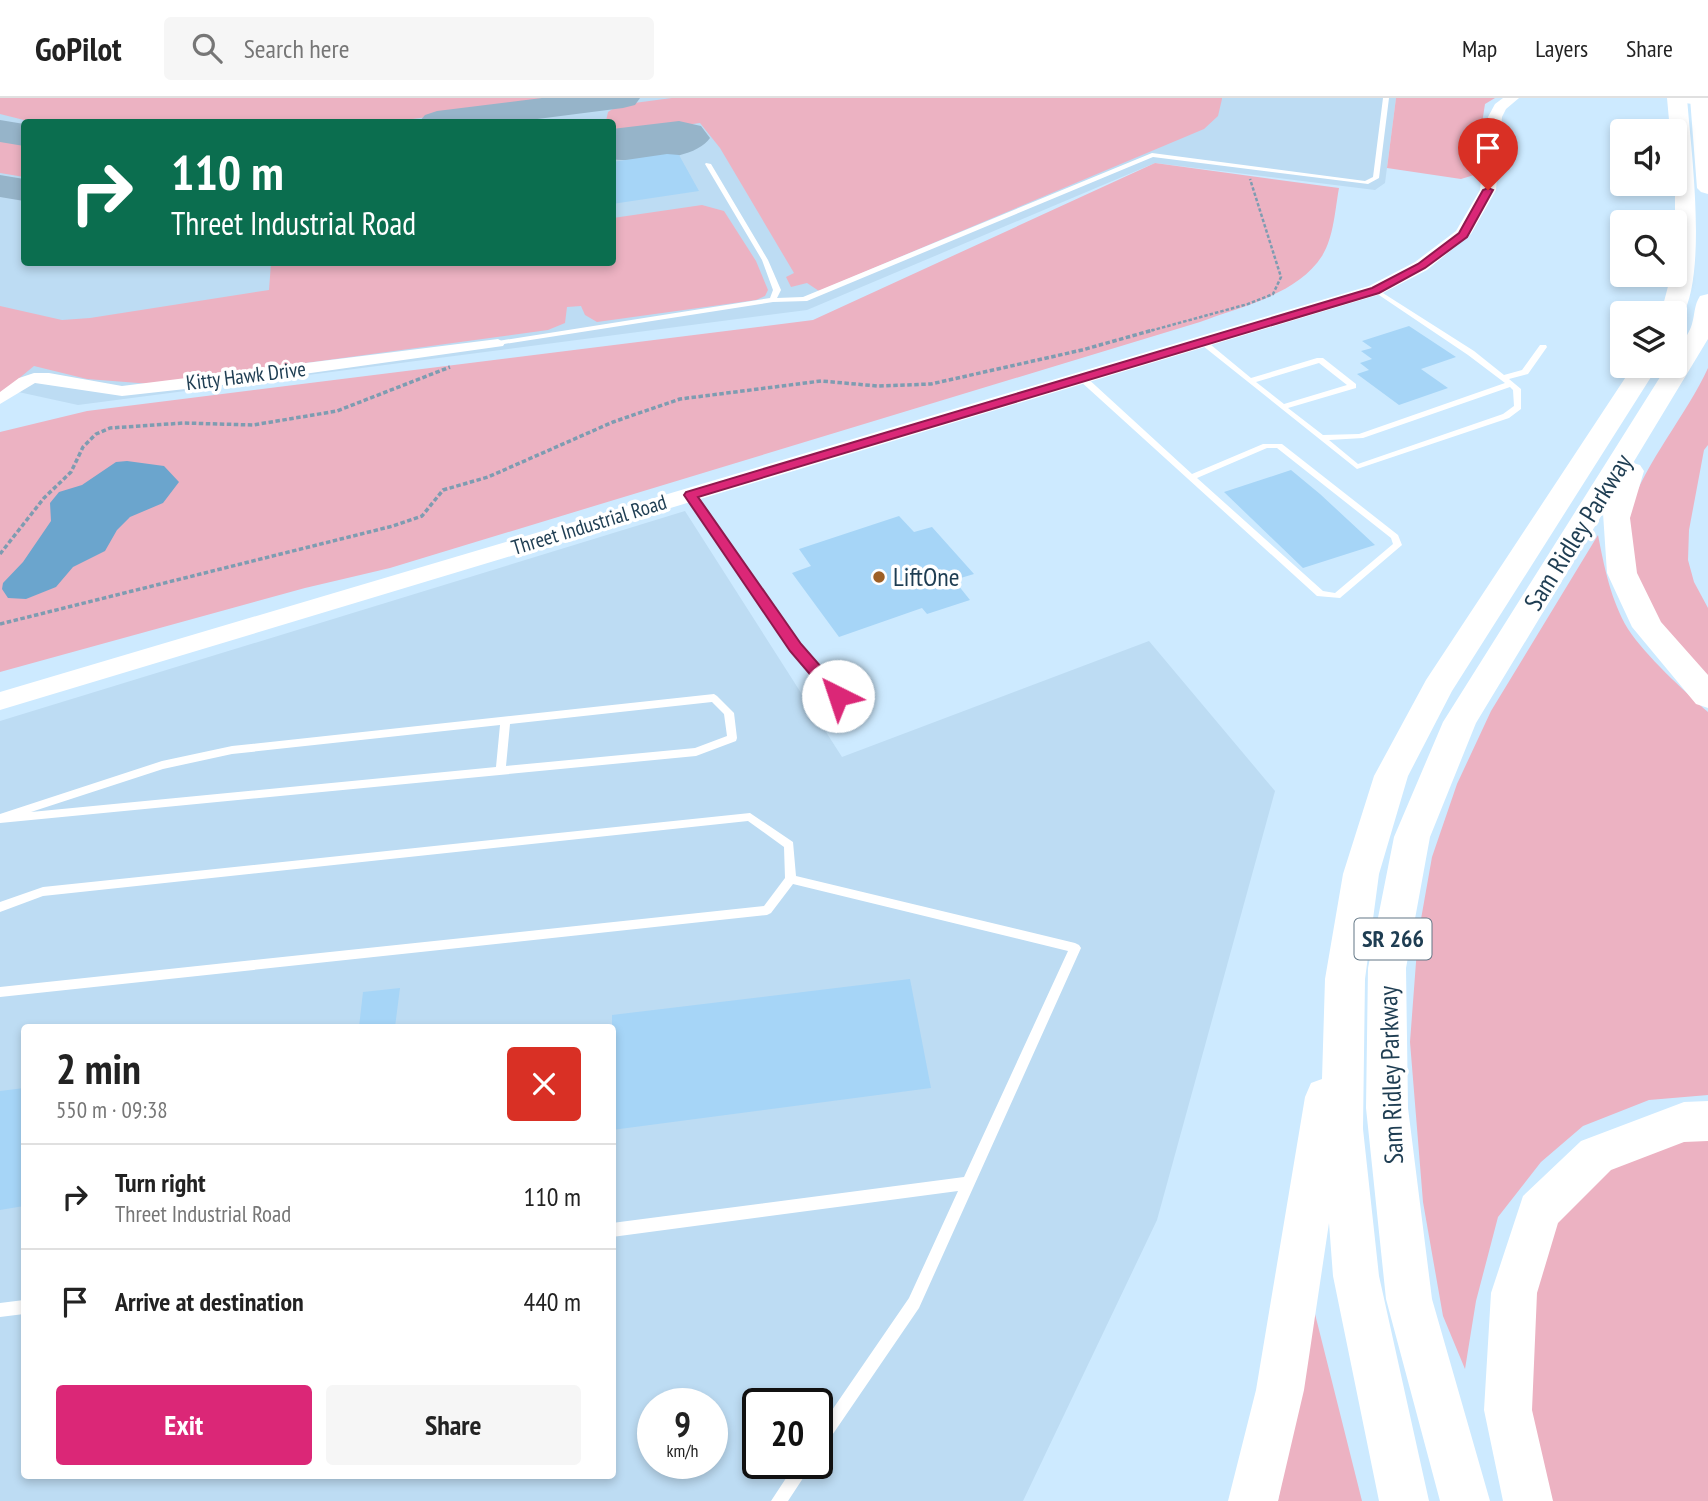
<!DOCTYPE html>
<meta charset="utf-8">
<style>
:root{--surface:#fff;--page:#f6f6f6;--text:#222;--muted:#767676;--line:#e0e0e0;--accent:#db2777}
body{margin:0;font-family:"PT Sans Narrow",sans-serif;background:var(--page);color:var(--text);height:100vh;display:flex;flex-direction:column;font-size:26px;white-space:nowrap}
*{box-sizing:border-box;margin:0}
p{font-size:23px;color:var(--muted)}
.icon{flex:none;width:38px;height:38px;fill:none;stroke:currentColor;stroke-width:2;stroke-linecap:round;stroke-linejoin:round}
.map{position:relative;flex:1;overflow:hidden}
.side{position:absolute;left:21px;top:926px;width:595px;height:455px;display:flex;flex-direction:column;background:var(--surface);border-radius:7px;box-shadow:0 4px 10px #0003}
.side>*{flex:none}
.hud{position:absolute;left:21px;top:21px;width:595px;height:147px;border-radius:7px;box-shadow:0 4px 10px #0003;background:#0b6e4f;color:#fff;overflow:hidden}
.buttons{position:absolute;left:1610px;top:21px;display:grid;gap:14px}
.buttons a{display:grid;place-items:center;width:77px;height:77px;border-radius:7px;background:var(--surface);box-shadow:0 4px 10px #0003;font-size:35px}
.speed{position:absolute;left:637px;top:1290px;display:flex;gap:14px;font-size:35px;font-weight:700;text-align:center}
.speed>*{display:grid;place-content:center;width:91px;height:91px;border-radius:50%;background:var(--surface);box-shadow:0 4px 10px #0003;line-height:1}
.speed small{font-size:18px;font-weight:400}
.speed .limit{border:4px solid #111;border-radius:10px;background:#fff;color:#111}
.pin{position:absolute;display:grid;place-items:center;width:60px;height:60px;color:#fff;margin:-72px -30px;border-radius:50% 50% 50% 0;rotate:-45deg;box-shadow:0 0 7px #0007}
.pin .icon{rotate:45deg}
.me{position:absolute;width:77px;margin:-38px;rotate:319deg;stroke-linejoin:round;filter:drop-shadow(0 0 5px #0008)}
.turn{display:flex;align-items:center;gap:24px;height:147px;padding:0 35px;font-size:32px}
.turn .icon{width:91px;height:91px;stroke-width:2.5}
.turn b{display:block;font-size:49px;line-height:60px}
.round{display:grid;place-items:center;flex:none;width:74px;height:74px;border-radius:7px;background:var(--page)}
.overview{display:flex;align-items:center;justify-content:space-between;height:119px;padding:0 35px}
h1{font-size:42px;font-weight:600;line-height:52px}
.primary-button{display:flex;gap:14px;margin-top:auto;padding:14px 35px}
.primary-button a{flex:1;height:80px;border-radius:7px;background:var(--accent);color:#fff;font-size:28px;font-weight:600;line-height:80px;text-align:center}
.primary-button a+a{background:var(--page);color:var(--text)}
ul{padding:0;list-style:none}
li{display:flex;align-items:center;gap:21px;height:105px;padding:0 35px;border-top:2px solid var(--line)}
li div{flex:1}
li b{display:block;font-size:26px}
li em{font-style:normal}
header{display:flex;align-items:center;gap:42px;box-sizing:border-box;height:98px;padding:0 35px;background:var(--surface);border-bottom:2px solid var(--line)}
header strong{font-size:33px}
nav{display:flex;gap:38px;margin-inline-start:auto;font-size:24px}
.search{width:490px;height:63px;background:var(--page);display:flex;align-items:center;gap:18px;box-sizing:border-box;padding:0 24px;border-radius:7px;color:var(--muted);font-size:26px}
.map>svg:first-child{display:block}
</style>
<header>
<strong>GoPilot</strong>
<div class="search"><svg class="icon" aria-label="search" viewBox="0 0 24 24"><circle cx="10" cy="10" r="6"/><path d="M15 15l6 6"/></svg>Search here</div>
<nav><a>Map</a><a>Layers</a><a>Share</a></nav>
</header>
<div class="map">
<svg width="1708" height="1403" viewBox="0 0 1708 1403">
<rect width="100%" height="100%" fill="#cdeaff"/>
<!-- built -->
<path fill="#bddcf3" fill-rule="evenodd" d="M0,0H1396L1385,85L1375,92L1155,65L807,212L78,307L0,290ZM24,24H612V164H24Z
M685,413L842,659L1149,543L1275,693L1157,1122L1023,1403H0V623ZM24,929H612V1377H24ZM653,1306H712V1365H653ZM758,1306H817V1365H758Z"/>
<!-- green -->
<path fill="#ecb2c2" d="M0,0H577L389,24H32L0,16Z
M672,0H1222V1L1218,18L1204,31L819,193L807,185L791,189L786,179L794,175L720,50L700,25L641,33L613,31L612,24L606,23L608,14L619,7Z
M1396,0H1495L1485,6L1474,77L1461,81L1387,70Z
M0,41L24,45V79L0,75Z
M1155,65L1339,90C1335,111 1334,139 1322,158C1297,197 1241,208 1200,224L390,470L305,490L0,574V334L87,313L813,222Z
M702,107L724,113L756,163L768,192L765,198L756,202L597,224L585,217L581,208L567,209L565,225L548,232L151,286L87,281L34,268L0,296V208L62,222L90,220L269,192L271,165L612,164L613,120Z
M1708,270V347L1704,352L1689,432L1688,462L1694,484L1708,510V586C1692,567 1657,531 1647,511C1636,489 1621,440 1628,417C1643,367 1686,318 1708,270Z
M1598,437C1604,468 1611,503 1628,531C1645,557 1684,593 1708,614V997L1649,1002L1583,1028L1541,1064L1498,1119L1476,1203L1465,1271L1443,1218L1423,1104L1410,944L1418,838L1432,759L1457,686L1491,613Z
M1708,1036V1403H1546L1519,1267L1547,1132L1612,1061Z
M1313,1208L1362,1403H1278Z"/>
<!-- water -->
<path fill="#6ba5cd" d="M127,363L164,368L179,384L163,405L130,419L117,432L105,453L73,469L56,489L26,501L8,500L2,491L3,485L23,464L51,423L50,405L59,394L82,387L116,364Z"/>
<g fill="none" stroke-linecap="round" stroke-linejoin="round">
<!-- taxiway -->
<path fill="#96b4c9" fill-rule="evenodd" d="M542,0H640L635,7L623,10L514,24H419L425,17L437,13Z
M0,22L24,26V48L0,44Z
M679,23L701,28L710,40C695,62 638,65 612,61V31Z
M0,77L24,81V103L0,99Z"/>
</g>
<!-- building -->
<path fill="#a6d5f7" d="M667,56L679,57L699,93L612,106V64Z
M1409,228L1456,259L1421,271L1448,290L1399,307L1357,276L1369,272L1360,265L1372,261L1361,253L1372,250L1362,243Z
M1291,372L1320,396L1375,447L1303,470L1224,394Z
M899,418L914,434L932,429L974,476L954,482L970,502L927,516L922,510L839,539L792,475L811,468L799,451Z
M910,881L931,990L612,1032V917Z
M400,890L395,929H359L363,894Z
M24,990V1108L0,1112V993Z"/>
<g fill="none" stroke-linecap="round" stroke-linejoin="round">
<!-- path-far1 -->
<path stroke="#7e9cb1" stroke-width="2.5" stroke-dasharray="3.5 2" stroke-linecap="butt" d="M1146,234L1248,206L1273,196L1281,179L1250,81"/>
<!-- path -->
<path stroke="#7e9cb1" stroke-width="3.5" stroke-dasharray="4.5 2.5" stroke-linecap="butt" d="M0,456L44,400L71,374L83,349L96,336L110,330L184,325L253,327L337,313L450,269
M0,526L393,428L422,418L443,392L488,379L613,324L680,301L821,283L878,288L931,286L1082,252L1153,232"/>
<!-- service -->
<path fill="#fff" fill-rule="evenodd" d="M1383,0H1389L1379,80L1368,86L1153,59L807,203L773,204L498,247L494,245L498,243L770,200L773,192L762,162L705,66L706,65L711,66L768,162L781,192L777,200L803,199L1152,55L1365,83L1373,79Z
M1375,190L1474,253L1504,277L1522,272L1540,247H1546L1547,249L1528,276L1509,281L1521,291V311L1509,320L1357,371L1198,244L1205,242L1251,280L1317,260H1323L1356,286V290L1288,310L1323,337L1359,336L1505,285L1468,257L1373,193V191ZM1319,265L1347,287L1284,306L1256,284ZM1510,289L1513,292L1514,308L1503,316L1358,366L1329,342L1363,340Z
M1079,278H1085L1192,376L1263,346H1282L1398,437L1402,447L1340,500L1317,498L1079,282ZM1267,350H1277L1391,440L1393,446L1335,495L1323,493L1197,380Z
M690,394L693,395L799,548L841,596L843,598L841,600H835L793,552L686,397Z
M714,596L717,598L734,615L737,640L736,643L696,658L0,725V716L162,663L232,648ZM712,604L724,616L727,638L695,650L506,668L510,626ZM500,627L496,669L31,714L163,671L232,656Z
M750,715L793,744L796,778L1075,845L1079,847L1081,850L919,1210L822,1352L817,1354V1334L909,1200L958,1093L612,1139V1125L964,1079L1068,853L793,786L771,815L767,817L0,899V889L764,808L785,780L784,749L748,723L43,798L0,814V804L43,789Z
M24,1202V1216L0,1219V1205Z
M796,1365H813L788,1403H771Z"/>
<!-- minor -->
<path fill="#fff" fill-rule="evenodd" d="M498,241L505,245L503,248L240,285L122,298L35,285L0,306V294L19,280L34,275H49L122,288Z"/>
<!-- tertiary -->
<path fill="#fff" fill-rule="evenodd" d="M1503,0H1519L1506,11L1502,19L1496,92L1471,136L1427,172L1381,196L0,612V594L1369,188L1415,164L1456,133L1480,92L1488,19L1495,6Z
M1670,0H1708V8L1677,4Z"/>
<!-- primary -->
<path fill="#fff" fill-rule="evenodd" d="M1667,0H1687C1691,52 1708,177 1681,220L1675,222V215H1661L1671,177H1675V33H1670Z
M1690,0H1708V96L1701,94L1697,90Z
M1708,196V241L1633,365L1640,367L1644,373L1630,420L1637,475L1661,524L1708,577V610L1696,606L1632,529L1607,475L1603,415L1476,625L1430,739L1406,870L1408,1010L1432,1201L1490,1403H1440L1386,1201L1366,1010L1368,870L1394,739L1443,624L1667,268H1675C1675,250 1687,242 1692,226C1695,216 1694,207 1700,198Z
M1633,268H1658L1452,593L1408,678L1379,776L1365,881L1363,1031L1379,1178L1429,1403H1379L1333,1178L1329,1125L1304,1292L1278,1403H1228L1256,1292L1305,999L1311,985L1322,981L1325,881L1343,776L1374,678L1426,582Z
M1708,1003V1043L1684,1044L1611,1072L1558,1125L1537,1195L1532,1312L1553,1403H1503L1484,1312L1491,1195L1523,1098L1581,1043L1684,1004Z"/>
</g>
<!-- route -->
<path fill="#db2777" stroke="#8e194d" stroke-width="2" d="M1488,90L1493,92L1467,139L1425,170L1379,195L698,399L801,546L843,594L845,598L843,602H832L790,553L684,397L686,394L1372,190L1418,166L1459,135L1483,92Z"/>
<!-- markers -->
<circle fill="#9e6026" stroke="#fff" stroke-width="2.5" cx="879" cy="479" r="7"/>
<g text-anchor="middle" stroke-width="7" stroke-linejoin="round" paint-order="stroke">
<!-- far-street labels -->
<g font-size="21" fill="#1e3d52" stroke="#fff">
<text transform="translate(246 278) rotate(-7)" y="7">Kitty Hawk Drive</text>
<text transform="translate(589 427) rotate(-17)" y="7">Threet Industrial Road</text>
</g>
<!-- shield labels -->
<rect fill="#fff" stroke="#627786" stroke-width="2" x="1354.5" y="820.5" width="77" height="41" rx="5"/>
<g font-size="24" font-weight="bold" fill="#1e3d52">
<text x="1393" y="849">SR 266</text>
</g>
<!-- street labels -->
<g font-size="26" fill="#1e3d52" stroke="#fff">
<text transform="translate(1578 434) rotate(-58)" y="9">Sam Ridley Parkway</text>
<text transform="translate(1391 977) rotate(-92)" y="9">Sam Ridley Parkway</text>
</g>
<!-- poi labels -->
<g font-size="26" fill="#1e3d52" stroke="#fff" text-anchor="start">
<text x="893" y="488">LiftOne</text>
</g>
</g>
</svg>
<div class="buttons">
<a><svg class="icon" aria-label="sound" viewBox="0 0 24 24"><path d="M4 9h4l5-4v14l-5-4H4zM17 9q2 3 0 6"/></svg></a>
<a><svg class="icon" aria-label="search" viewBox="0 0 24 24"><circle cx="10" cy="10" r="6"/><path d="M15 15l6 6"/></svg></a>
<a><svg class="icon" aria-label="layers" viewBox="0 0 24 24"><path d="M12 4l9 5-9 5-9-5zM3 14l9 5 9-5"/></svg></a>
</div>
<div class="speed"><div>9<small>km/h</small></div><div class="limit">20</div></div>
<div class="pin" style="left:1488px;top:92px;background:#d93025"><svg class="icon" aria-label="arrive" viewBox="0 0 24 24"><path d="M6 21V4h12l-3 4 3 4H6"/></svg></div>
<svg class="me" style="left:838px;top:598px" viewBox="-20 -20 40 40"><circle r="19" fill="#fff"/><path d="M0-13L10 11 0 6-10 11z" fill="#db2777"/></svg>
<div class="hud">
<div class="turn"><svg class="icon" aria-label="right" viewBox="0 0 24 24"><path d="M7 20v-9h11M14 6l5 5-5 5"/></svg><div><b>110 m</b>Threet Industrial Road</div></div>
</div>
<section class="side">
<div class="overview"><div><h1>2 min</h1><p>550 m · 09:38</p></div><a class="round" style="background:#d93025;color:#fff"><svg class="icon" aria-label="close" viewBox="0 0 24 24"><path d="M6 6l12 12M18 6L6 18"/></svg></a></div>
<ul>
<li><svg class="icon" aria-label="right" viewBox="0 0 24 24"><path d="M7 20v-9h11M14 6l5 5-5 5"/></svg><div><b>Turn right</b><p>Threet Industrial Road</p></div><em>110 m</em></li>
<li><svg class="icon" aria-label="arrive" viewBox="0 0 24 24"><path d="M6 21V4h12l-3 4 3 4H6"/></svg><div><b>Arrive at destination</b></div><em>440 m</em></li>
</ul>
<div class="primary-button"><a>Exit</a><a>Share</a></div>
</section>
</div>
